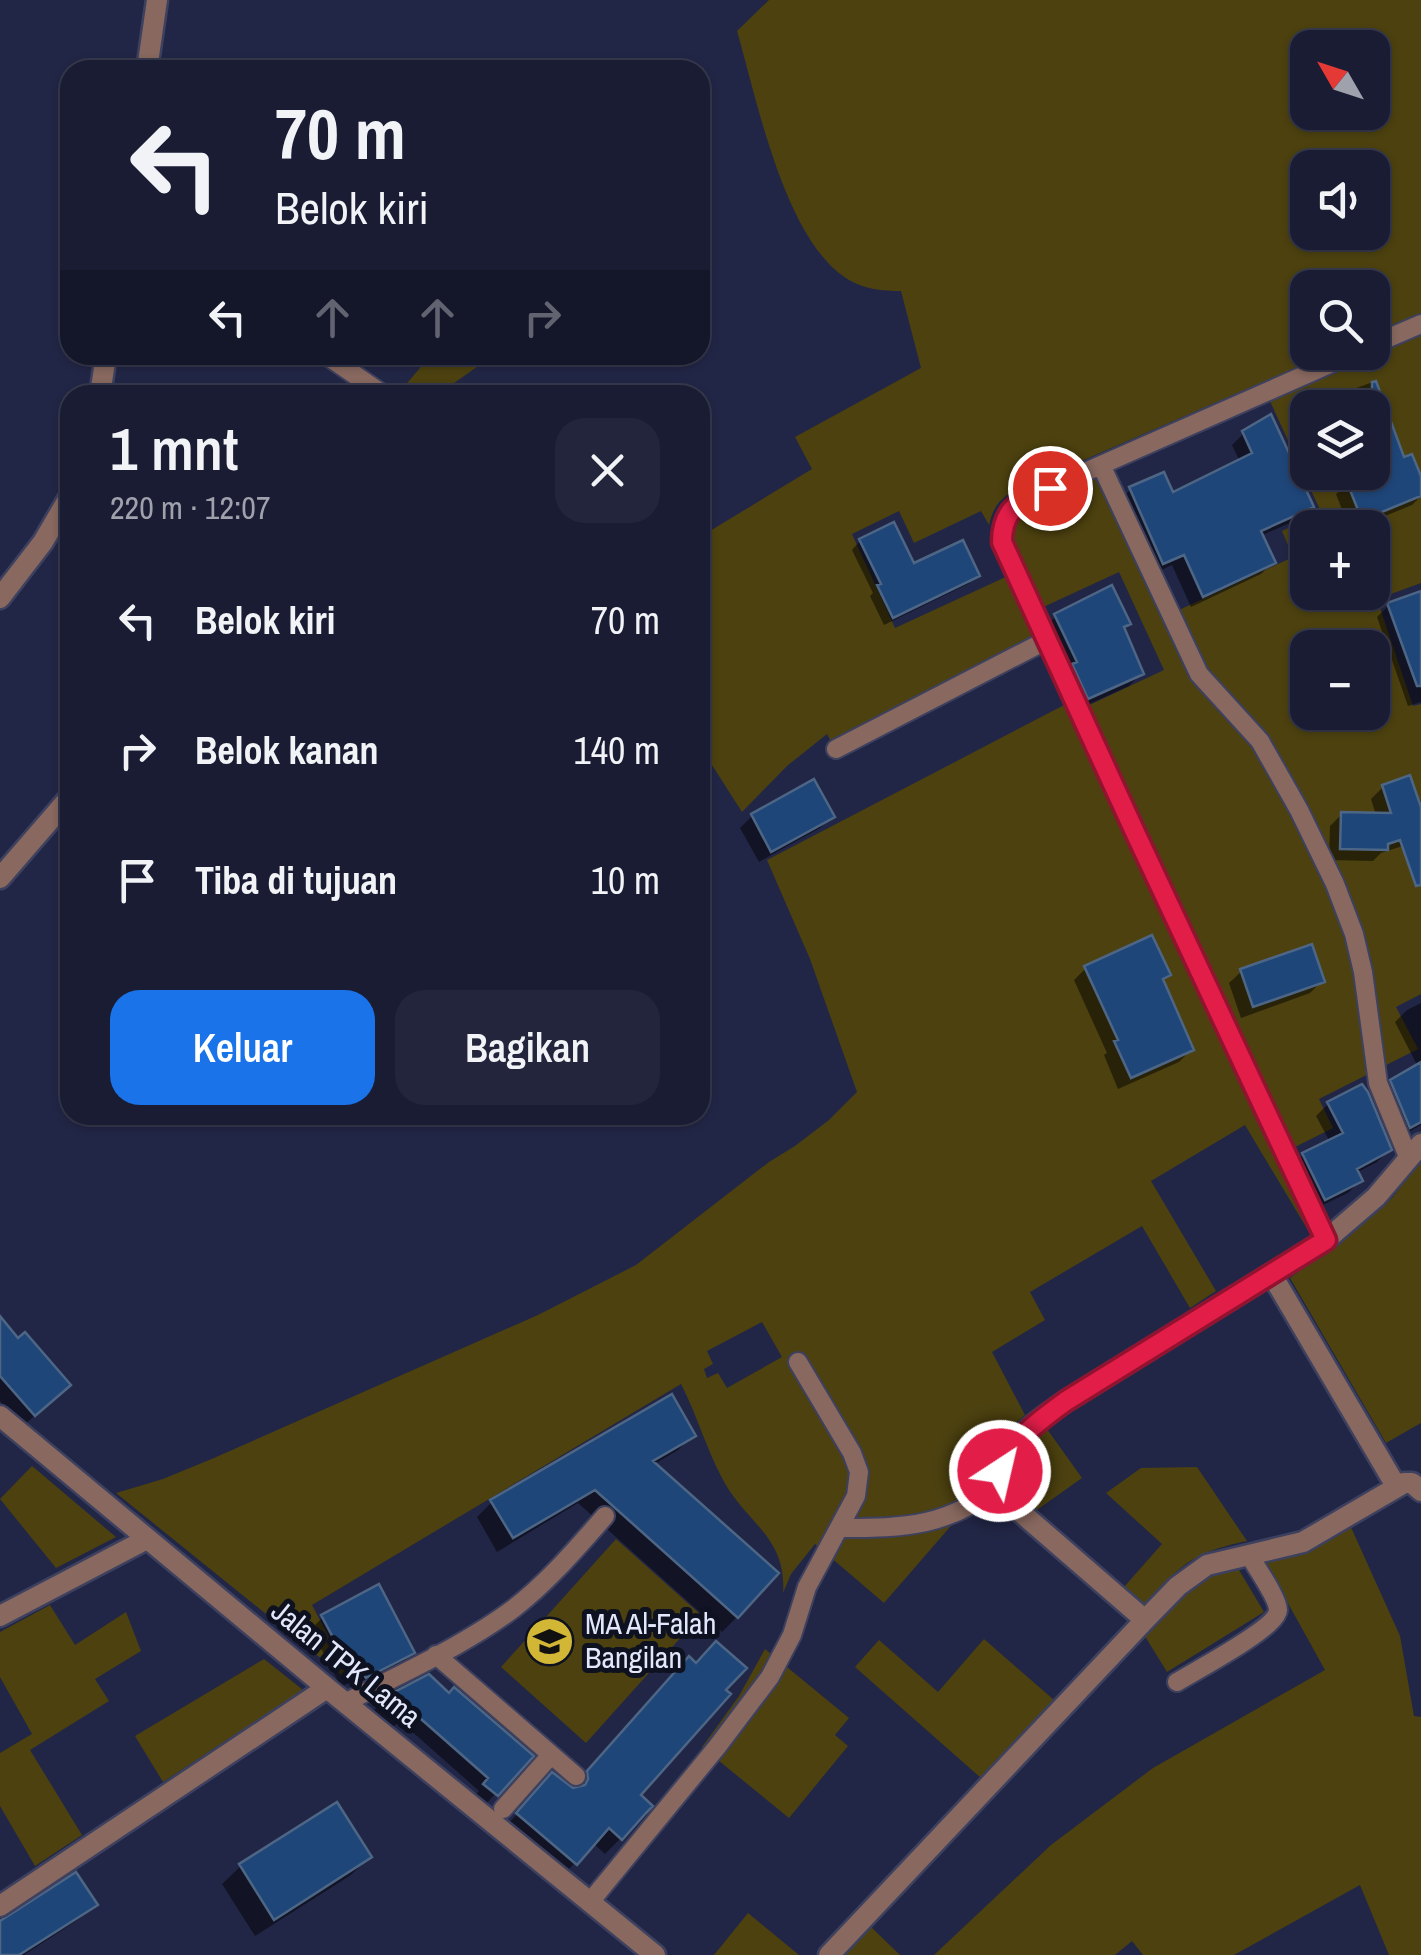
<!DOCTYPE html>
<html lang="id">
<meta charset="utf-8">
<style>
:root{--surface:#1a1c34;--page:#23253c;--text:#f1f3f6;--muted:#9fa1ac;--line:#383a4f;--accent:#1a73e8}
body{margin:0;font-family:"Archivo Narrow",sans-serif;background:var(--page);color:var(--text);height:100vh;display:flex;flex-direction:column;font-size:38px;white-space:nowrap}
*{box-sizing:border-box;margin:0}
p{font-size:32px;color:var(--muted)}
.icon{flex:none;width:55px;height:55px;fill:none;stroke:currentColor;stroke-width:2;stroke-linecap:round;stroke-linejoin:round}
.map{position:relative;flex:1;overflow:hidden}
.side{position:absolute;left:60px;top:385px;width:650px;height:740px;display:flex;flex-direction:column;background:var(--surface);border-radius:30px;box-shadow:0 2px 8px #0004,0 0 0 2px var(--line)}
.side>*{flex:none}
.banner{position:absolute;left:60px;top:60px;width:650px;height:305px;border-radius:30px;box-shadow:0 2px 8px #0004,0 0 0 2px var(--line);background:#1a1c34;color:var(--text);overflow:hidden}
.needle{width:65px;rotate:309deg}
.tools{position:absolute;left:1290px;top:30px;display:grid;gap:20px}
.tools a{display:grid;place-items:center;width:100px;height:100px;border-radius:20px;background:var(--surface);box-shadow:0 2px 8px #0004,0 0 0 2px var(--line);font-size:50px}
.pin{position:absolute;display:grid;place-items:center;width:85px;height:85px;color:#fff;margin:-42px;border:5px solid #fff;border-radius:50%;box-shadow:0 2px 10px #0007}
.me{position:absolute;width:110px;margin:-55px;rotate:35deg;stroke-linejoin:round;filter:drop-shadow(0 0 8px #0008)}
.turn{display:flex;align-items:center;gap:35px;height:210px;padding:0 50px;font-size:45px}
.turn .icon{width:130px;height:130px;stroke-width:2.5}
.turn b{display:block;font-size:70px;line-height:85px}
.lanes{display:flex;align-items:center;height:95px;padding:0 50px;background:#0003;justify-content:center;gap:50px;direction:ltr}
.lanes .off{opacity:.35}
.round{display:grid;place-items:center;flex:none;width:105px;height:105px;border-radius:30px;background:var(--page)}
.summary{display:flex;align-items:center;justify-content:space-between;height:170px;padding:0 50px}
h1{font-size:60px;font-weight:600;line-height:75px}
.cta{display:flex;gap:20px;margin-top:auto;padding:20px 50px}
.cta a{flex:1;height:115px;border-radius:30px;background:var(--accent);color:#fff;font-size:40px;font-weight:600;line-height:115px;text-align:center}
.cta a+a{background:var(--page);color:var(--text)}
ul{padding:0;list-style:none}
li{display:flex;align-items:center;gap:30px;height:130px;padding:0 50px}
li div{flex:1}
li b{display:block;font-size:38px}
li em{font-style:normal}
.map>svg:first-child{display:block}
</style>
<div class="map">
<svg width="1421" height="1955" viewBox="0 0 1421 1955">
<rect width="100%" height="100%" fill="#222646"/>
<!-- green -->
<path fill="#4c410f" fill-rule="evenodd" d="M769,0H1421V313L1373,334L1372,288H1308V352L1330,353L1017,489C1000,498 993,507 989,525L981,511L914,543L899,511L852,534L895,628L1010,575L1045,651L839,757L827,734L787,766L742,812L703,751L700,752V537L812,469L795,437L921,368L901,291C883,291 864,289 849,280C785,242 757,100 737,31ZM1308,48H1372V112H1308ZM1308,168H1372V232H1308Z
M1421,333V583L1377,599L1413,706L1421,704V994L1396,1007L1418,1049L1319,1099L1333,1128L1293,1148L1085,707L1164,670L1119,572L1039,609L1012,549L1011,525L1027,505L1111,468L1177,611L1293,557L1282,531L1321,512L1269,399ZM1308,408H1372V472H1308ZM1308,528H1372V592H1308ZM1308,648H1372V712H1308Z
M431,355H494L437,395H397Z
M1068,703L1309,1232L1245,1125L1151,1181L1216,1291L1190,1308L1142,1226L1030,1292L1045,1320L992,1352L1025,1415C1000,1436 987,1447 989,1482L884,1603L815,1544L791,1574L783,1593C787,1536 745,1523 722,1478C706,1448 697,1415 681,1384L312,1605L354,1685L116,1493L163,1479L214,1458L538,1315L636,1265L769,1162L795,1146L829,1120L857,1092L810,959L767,860ZM762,1322L782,1357L727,1388L718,1373L707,1378L704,1369L713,1364L707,1351Z
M1421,1160V1423L1386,1443L1290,1278L1371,1217L1393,1197Z
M1047,1429L1082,1478L1034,1512C1002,1474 1011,1459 1047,1429Z
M32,1466L116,1537L56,1568L0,1499Z
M1197,1467L1247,1541C1191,1553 1183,1564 1144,1604L1124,1587L1162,1544L1106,1493L1141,1468Z
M1350,1525L1400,1636L1414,1716L1421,1717V1955H1389L1360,1885L1234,1955H1143L1132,1941L1115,1955H934L1051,1845L1153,1768L1325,1670L1264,1560Z
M616,1539L701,1615L586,1743L501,1667Z
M1236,1565L1264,1612L1167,1672L1143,1633L1200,1578Z
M50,1605L75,1645L126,1612L141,1651L95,1679L109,1701L30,1750L82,1835L35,1866L0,1806V1753L32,1734L0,1677V1632Z
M984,1639L1054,1700L981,1778L855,1667L879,1640L938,1692Z
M765,1649L849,1718L835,1735L848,1746L789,1818L702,1747L739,1696Z
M264,1659L303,1690L163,1782L135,1736Z
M748,1913L799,1955H714Z
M870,1926L900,1955H842Z"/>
<!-- shadow -->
<path fill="#0007" d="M1373,382L1402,460L1421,483V496L1412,505L1356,528H1349L1336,494L1352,481L1349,472H1372V408L1325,407L1337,395Z
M1244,433L1311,507L1299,519L1260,536L1273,562L1261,574L1191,607L1172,565L1151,575L1119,501L1131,489L1172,495L1240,462L1232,445Z
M860,541L912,567L977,575L968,584L884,625L870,596L873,593L852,550Z
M1421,593V702L1408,706L1377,617L1389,605Z
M1056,616L1128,623L1122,630L1141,674L1129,686L1076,710L1044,628Z
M1383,787L1421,815V840L1381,853L1373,861L1329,860L1330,826L1342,814L1376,815L1371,799Z
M752,816H832L820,828L759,862L740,828Z
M1086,968L1168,975L1161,982L1191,1050L1179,1062L1118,1089L1104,1055L1107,1053L1074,980Z
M1242,971L1322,981L1310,993L1241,1018L1229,983Z
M1421,1003V1125L1398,1138L1379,1094L1392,1082L1418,1067L1395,1022L1407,1010Z
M1328,1104L1389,1150L1377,1162L1356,1173L1360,1181L1348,1193L1312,1210L1291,1168L1303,1155L1330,1142L1316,1116Z
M0,1320L56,1397L22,1427L0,1401Z
M693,1435L678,1450L653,1465L737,1617L722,1632L578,1503L497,1552L477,1517L492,1502Z
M323,1617L412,1653L400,1665L353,1688L349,1683L341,1687L311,1629Z
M673,1676L637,1796L621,1838L605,1854L593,1843L560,1879L503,1830L537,1791L572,1790Z
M428,1677L530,1756L485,1805L474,1796L479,1791L400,1721L390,1730L374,1710L384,1700Z
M369,1857L351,1875L255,1936L222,1884L241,1866Z
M94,1904L79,1919L24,1955H0V1923Z"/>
<!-- building -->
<path fill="#1f4679" stroke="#4e6685" stroke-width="2.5" d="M1376,381L1404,457L1412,454L1421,476V496L1362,520L1346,480L1365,472H1372V382Z
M1271,414L1314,507L1261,531L1276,563L1203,597L1184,555L1163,564L1129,487L1164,472L1173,492L1252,453L1242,431Z
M894,522L914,563L963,540L980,576L893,618L877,585L881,584L859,539Z
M1112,585L1131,624L1124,627L1144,674L1088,699L1072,664L1077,662L1054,614Z
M1421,591V686H1417L1387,603Z
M1410,775L1421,807V885L1416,886L1400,840L1388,844V850L1340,849L1341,812L1391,813L1382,785Z
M814,779L835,817L771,852L751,814Z
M1152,935L1171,975L1163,979L1194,1050L1131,1078L1114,1041L1118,1040L1084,966Z
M1312,944L1325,982L1253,1007L1240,969Z
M1421,1062V1122L1410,1128L1390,1080Z
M1362,1084L1368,1092L1392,1150L1357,1169L1363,1181L1325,1200L1302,1153L1343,1133L1327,1102Z
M0,1316L18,1338L25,1332L71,1385L35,1416L0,1376Z
M672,1394L696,1436L653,1461L779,1573L738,1618L595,1490L513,1538L490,1500Z
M379,1584L415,1653L366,1678L362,1672L354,1677L321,1615Z
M716,1641L747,1668L726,1690L731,1694L641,1795L653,1806L646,1813L622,1840L609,1828L577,1865L516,1813L552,1772L573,1788L585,1785L588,1779L587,1771L689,1656L696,1663Z
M429,1674L449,1693L454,1687L534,1756L498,1796L483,1784L488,1778L413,1712L402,1721L383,1698Z
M337,1802L372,1857L274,1920L239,1864Z
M76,1872L98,1905L19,1955H0V1921Z"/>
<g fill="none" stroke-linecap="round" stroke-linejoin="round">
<defs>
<path id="lane" d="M1372,345L1421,324
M326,355L384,395
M1101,465L1199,674L1260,741L1299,810L1335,884L1354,934L1363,972L1378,1083L1409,1159
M836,749L1047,640
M1326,1240L1007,554C998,532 1004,513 1024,499L1357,352
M841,1528C905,1528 949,1527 1001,1484
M436,1655L576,1776
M1177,1682C1195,1671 1277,1628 1278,1610C1278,1598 1256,1567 1249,1555
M345,1703C401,1673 462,1647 513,1609C548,1582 576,1549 605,1516
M503,1809L551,1755
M590,1902L717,1747L770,1677L792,1635L807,1587L856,1496L859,1472L852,1453L798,1362"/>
<path id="street" d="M147,70L157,0
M100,395L106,355
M0,598L43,542L70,496
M0,878L70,797
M1272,1275L1396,1486
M0,1416L327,1688L655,1955
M0,1616L147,1539
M1145,1620L1017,1509C976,1460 1028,1428 1066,1401L1326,1240L1376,1197L1421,1144
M0,1906L327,1688
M829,1955L1145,1620L1178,1586L1207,1565L1303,1542L1404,1483H1412L1421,1491"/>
</defs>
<!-- lane casing -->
<use href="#lane" stroke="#3d415f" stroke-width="22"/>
<!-- street casing -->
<use href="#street" stroke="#3d415f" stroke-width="25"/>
<!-- lane -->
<use href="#lane" stroke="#88685f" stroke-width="18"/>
<!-- street -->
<use href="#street" stroke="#88685f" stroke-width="20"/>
</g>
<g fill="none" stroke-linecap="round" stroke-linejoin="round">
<defs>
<path id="route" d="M1000,1471C1013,1439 1040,1420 1066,1401L1326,1240L1134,830L1002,542C1002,507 1022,500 1050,488"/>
</defs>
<!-- route casing -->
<use href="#route" stroke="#92132f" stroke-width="25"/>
<!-- route -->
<use href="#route" stroke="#e11d48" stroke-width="18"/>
</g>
<!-- icons -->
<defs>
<symbol id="school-disc" viewBox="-11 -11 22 22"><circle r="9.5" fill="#d2b635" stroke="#0e111f"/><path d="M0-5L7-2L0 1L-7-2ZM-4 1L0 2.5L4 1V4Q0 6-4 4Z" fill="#111"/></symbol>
</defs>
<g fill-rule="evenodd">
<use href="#school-disc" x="522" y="1614" width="55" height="55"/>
</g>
<g text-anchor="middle" stroke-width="10" stroke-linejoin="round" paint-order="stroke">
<!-- poi labels -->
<g font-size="30" fill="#e3e7fc" stroke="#0e111f" text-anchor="start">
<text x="585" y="1634">MA Al-Falah<tspan x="585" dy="34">Bangilan</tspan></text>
</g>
<!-- street labels -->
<g font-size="30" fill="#e3e7fc" stroke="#0e111f">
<text transform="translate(346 1664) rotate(39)" y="10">Jalan TPK Lama</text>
</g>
</g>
</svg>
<div class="tools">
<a><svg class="needle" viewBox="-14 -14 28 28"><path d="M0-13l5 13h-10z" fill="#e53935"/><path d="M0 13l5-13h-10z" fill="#9fa1ac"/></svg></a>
<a><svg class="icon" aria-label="sound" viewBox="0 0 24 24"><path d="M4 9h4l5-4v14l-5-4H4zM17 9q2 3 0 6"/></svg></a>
<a><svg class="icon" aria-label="search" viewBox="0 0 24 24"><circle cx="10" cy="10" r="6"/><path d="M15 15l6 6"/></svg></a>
<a><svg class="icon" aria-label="layers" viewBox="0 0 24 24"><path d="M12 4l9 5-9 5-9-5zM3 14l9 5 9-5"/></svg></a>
<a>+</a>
<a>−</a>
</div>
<div class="pin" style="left:1050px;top:488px;background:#d93025"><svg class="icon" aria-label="arrive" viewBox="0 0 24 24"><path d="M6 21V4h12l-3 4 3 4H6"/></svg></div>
<svg class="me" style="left:1000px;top:1471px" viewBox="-20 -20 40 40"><circle r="17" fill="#e11d48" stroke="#fff" stroke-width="3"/><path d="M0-11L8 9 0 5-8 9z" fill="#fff"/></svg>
<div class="banner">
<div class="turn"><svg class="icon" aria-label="left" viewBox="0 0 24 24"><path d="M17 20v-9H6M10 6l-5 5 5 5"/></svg><div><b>70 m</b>Belok kiri</div></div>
<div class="lanes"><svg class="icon" aria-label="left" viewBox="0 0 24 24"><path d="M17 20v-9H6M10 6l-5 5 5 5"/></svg><svg class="icon off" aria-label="ahead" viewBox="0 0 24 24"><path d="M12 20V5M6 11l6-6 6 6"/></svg><svg class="icon off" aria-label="ahead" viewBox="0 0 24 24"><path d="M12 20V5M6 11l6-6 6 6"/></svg><svg class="icon off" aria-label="right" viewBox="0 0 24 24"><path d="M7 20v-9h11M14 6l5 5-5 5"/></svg></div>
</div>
<section class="side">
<div class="summary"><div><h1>1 mnt</h1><p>220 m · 12:07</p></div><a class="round"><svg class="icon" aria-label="close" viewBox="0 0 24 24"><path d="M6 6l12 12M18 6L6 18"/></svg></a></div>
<ul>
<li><svg class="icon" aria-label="left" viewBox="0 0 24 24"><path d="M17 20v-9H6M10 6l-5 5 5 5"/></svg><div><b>Belok kiri</b></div><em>70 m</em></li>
<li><svg class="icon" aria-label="right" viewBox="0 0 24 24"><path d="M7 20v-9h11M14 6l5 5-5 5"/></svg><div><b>Belok kanan</b></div><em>140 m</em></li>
<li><svg class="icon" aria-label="arrive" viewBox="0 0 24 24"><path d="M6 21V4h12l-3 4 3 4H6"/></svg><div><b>Tiba di tujuan</b></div><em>10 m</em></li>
</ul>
<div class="cta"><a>Keluar</a><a>Bagikan</a></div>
</section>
</div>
